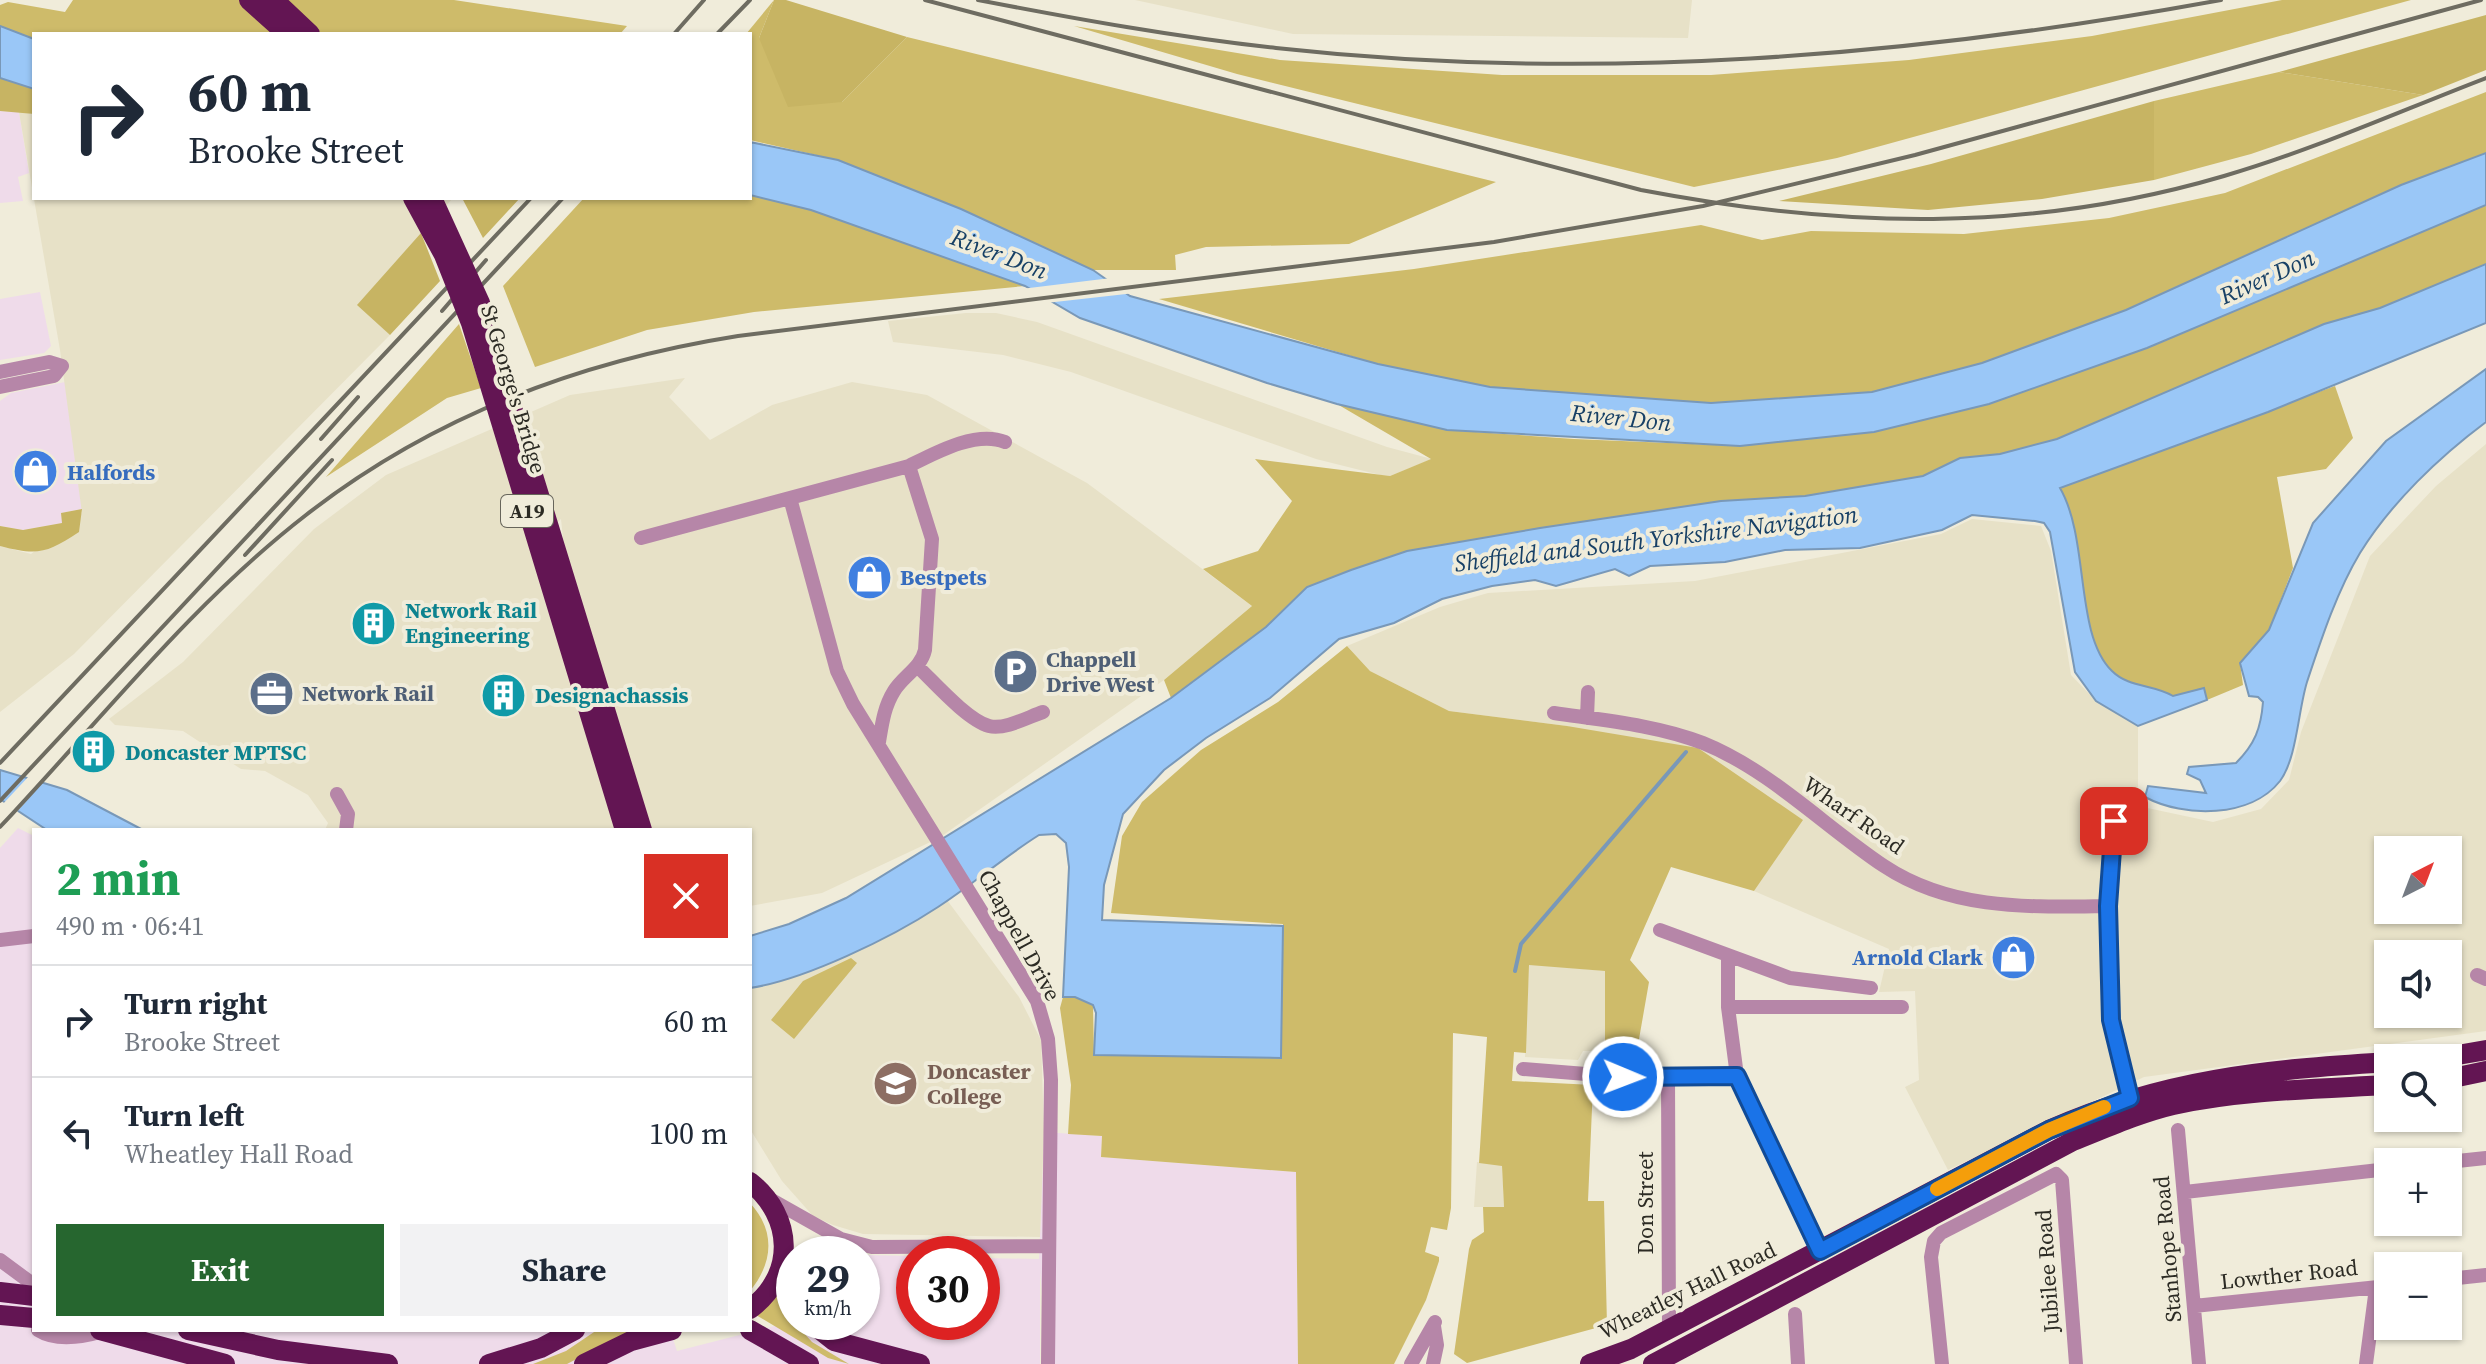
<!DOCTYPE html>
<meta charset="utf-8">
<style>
:root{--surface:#fff;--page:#f2f2f3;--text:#1f2937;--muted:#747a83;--line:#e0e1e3;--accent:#26662f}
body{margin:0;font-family:"Source Serif 4",serif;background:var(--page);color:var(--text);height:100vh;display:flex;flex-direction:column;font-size:30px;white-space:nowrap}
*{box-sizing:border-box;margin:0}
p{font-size:26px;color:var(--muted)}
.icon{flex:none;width:44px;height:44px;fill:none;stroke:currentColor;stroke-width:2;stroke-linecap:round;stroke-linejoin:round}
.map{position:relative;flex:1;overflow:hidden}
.drawer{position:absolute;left:32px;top:828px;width:720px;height:504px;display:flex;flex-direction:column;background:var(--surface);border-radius:0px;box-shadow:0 2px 6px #0004}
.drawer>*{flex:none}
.guide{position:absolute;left:32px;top:32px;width:720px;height:168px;border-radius:0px;box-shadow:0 2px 6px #0004;background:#fff;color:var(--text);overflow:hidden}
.needle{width:52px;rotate:42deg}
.buttons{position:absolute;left:2374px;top:836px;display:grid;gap:16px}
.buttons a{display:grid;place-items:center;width:88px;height:88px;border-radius:0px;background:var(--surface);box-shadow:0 2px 6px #0004;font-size:40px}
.speed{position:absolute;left:776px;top:1236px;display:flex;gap:16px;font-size:40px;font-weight:700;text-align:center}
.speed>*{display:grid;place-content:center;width:104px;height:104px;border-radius:50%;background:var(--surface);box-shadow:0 2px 6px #0004;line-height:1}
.speed small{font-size:20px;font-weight:400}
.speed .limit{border:12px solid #d22;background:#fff;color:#111}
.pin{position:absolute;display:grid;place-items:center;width:68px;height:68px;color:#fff;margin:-34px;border-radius:16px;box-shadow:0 4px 12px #0006}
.me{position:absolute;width:88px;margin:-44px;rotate:91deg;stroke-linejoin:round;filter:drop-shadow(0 0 6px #0008)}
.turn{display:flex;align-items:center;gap:28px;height:168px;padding:0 24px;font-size:36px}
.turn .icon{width:104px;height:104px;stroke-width:2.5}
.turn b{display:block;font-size:56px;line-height:68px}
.round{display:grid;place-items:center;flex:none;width:84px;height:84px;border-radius:0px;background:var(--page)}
.summary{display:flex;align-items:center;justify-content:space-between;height:136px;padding:0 24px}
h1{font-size:48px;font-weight:700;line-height:60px;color:#1e9e55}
.action{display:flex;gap:16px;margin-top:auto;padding:16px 24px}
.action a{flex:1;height:92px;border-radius:0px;background:var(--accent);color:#fff;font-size:32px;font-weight:700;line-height:92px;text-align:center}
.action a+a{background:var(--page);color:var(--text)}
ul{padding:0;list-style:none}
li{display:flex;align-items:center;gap:24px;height:112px;padding:0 24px;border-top:2px solid var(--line)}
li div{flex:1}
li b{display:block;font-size:30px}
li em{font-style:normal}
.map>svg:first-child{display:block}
</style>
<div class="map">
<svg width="2486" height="1364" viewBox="0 0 2486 1364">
<rect width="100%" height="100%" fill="#f0ecda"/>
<!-- commercial -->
<path fill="#efdbea" d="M0,111L19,112L29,173L18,177L23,201L0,203Z
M40,292L51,346L44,353L0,360V299Z
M65,382L82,509L61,513L63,523L23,530L0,526V401L11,393Z
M18,828L34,836V1330H670L677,1351L794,1321L862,1322V1255L914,1256V1322H982V1258L1039,1259L1044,1132L1102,1136L1101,1157L1296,1172L1298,1364H1049L1040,1272V1364H0V848Z"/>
<!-- built -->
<path fill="#e7e1c7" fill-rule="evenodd" d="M1135,0H1692L1688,38L1293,34Z
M19,112L34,114V198H453L358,304L390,335L74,654L0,712V546L31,554L82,513L60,350Z
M966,313H996L1037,322L1387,447L1432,459L1390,476L1380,475L1316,459L1071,372L1003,355L893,342L888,321Z
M685,378L669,397L710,440L772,405L852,382L927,395L1087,483L1252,606L1164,680L939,838L822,893L750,906V830H642L569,596L561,519L554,525L526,494L622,830H325L328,823L308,795L265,771L241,769L183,731L115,725L109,719L183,662L314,529L386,475L570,395Z
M2486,444V1031L2144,1077L1948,1170L1905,1087L1919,1080L1915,991L1879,992L1889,949L1754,891L1802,820L1567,726L1449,711L1370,671L1347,646L1440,607L1488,593L1695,581L1941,534L1972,519L2041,526L2051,551L2071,675L2096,701L2138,726V806L2213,822L2261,809L2289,780L2301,732L2370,556L2436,486ZM2388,850H2448V910H2388ZM2388,954H2448V1014H2388Z
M947,900L1019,997L1041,1040L1044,1132L1040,1237L863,1234L833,1225L813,1216L782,1181L750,1129V988L814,969L853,951Z
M1529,964L1605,971V1058H1599L1596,1051H1583L1578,1060L1525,1057Z
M1477,1162L1502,1165L1504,1207H1474Z"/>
<!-- green -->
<path fill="#cebb6a" d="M73,0H454L627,26L620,34H34V39L0,26V5L8,2L65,12Z
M774,0L759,38L842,102L907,37L1496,182L1349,244L1206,247L1175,255L1176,270H1093L961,209L838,160L750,140V34H746Z
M2282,0H2411L1837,158L1694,187L1237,74L1074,26L1280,60L1502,75H1711L1909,60L2092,36Z
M2279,72L2423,95L2251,154L2154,180V101Z
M2486,92V153L2401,185L2126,310L1982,363L1872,392L1711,403L1490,387L1378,364L1159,299L1414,269L1701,225L1762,240L1811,231L1964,234L2109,218L2225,193Z
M750,195L811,210L1025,286L754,312L647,330L535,367L503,286L584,198H750Z
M2486,205V264L2380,308L2324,324L2057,439L2000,454L1960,458L1923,476L1805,496L1721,501L1407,551L1307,587L1266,627L1171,698L1164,680L1252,606L1203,569L1258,551L1292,501L1255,459L1390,476L1431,459L1337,404L1447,430L1574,439L1740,446L1874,432L1989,404L2147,348Z
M459,324L481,388L447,398L326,477Z
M2335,386L2353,438L2326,469L2277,477L2293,568L2269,630L2240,663L2243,685L2207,700L2204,688L2173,696C2153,684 2130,688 2112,671C2082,642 2069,532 2059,488Z
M1347,646L1370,671L1449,711L1567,726L1698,748L1803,820L1754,891L1671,867L1630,960L1649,982L1635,1062L1605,1058V971L1529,965L1526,1053L1514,1052L1512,1081L1593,1085L1588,1201H1604L1607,1325L1467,1363L1454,1354L1469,1249L1472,1240L1484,1232L1483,1207H1504L1502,1166L1479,1163L1487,1037L1453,1033L1451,1208L1447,1230L1431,1227L1425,1252L1439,1257V1261L1426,1300L1394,1364H1298L1296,1172L1101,1157L1102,1136L1068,1134L1071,1085L1060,1008L1063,997H1075L1093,1005L1094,1055L1281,1058L1283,924L1111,913L1122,836L1142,802L1201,750L1278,702Z
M851,958L857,963L794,1039L771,1020L803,981Z
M750,1203C776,1231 773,1263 750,1291Z
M778,1293L794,1322L812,1342L849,1364L828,1358L756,1315Z
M597,1330H632L567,1364H533L566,1351Z"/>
<!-- forest -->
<path fill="#c7b463" d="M774,0H786L907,37L842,102L788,107L759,38Z
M2486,15V70L2423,95L2279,72Z
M0,78L34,89V114L0,111Z
M2154,101V180L2042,199L1928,210L1779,201L1931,164Z
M462,198H520L483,238Z
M421,233L440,281L390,335L357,305Z
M82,509L79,532C47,553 38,556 0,546V526L23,530L62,523L61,513Z"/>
<!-- water -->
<path fill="#9ac7f7" stroke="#7998b8" stroke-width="2" d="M0,26L34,39V89L0,78Z
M750,142L838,160L961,209L1093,270L1130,296L1378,364L1490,387L1711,403L1872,392L1982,363L2126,310L2401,185L2486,153V205L2147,348L1989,404L1874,432L1740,446L1447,430L1337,404L1267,383L1080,318L1025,286L811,210L750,195Z
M2486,264V323L2268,412L2060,488C2090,540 2074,634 2112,671C2129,688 2153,684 2173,696L2204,688L2207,700L2138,726L2096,701L2075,672L2050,532L2044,523L2035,521L1972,515L1942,530L1860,548L1785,550L1725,562L1650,566L1629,576L1615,569L1556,586L1535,580L1492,586L1442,599L1394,623L1339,639L1270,698L1206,738L1164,770L1123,814L1104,885L1102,920L1283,926L1281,1058L1094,1055L1096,1013L1093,1005L1075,997H1063L1069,867L1066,843L1056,834L1039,835C1004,857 972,885 938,907C891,938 804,980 750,988V936L789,924L846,898L1171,698L1266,627L1307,587L1351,570L1407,551L1540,528L1721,501L1805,496L1923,476L1960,458L2000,454L2057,439L2324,324L2380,308Z
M2486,369V422C2439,457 2391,503 2360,553C2337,591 2321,640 2307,682C2298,711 2297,758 2280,781C2251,818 2184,818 2145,797L2148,786L2206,793L2200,780L2187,774L2189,767L2236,763C2255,744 2261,728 2263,702L2258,697L2249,696L2240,663L2269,630L2313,523L2386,441Z
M0,770L67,790L143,830H47L0,799Z"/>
<!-- pier -->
<path fill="#f0ecda" d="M1111,278L1135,293L1046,303L1021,289Z
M29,776L44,781L15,814L2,805Z"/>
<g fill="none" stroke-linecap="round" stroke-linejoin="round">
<!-- stream -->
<path stroke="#7998b8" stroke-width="4" d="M1515,971L1521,944L1686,752"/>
<!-- minor -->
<path stroke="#b686a8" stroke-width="14" d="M0,372L49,362L62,366L54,376L0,387
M790,498L837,671L853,704L1037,1001L1048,1039L1051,1080L1048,1364
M641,538L909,466C935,453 976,430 1005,442
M917,666C934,682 967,720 989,726C1005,730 1028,717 1043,712
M1554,713C1602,720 1657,725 1703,743C1770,770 1824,826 1884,866C1952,911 2031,907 2108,906
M1587,718L1588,692
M879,742C882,724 884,707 894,691C903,676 921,668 925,650L932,539L909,466
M337,794L348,814L346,830
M2116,798L2108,906L2111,1018L2130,1098
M1660,930L1790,978L1871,988
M0,940L34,936
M1728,957V1007L1737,1076L1820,1251
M2477,975L2486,979
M1728,1007H1902
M1523,1069L1623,1077L1737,1076
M1668,1078L1669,1329
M2178,1130L2199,1364
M2448,1162L2486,1158
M2185,1192L2388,1169
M770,1199L841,1239L872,1247L1048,1246
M0,1260L34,1285
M2448,1279L2486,1275
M2194,1306L2388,1286
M1795,1314L1798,1364
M38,1330C57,1342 83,1337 103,1331
M1411,1364L1435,1322
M1433,1364L1437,1345L1434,1326
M1942,1364L1931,1257L1934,1241L1941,1233L2056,1174L2062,1180L2076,1364
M2366,1364L2376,1288"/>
<!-- highway -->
<path stroke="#631553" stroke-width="20" d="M249,0L287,34
M274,0L310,34
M2440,1058L2486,1050
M2448,1079L2486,1071
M750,1182C794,1217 796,1275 750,1309
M785,1261L794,1297
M0,1292L34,1296
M0,1315L34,1318
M810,1322L834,1341L920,1364
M100,1330L225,1364
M188,1330L278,1350L388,1364
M750,1330L809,1364
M489,1364L541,1348L575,1330
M584,1364L631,1341L672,1330
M1590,1364L1631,1349L2049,1130C2164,1079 2264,1070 2388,1062
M1653,1364L2073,1141C2106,1128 2139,1113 2173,1105C2243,1090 2316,1089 2388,1085"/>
<!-- rail -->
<path stroke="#6e6c61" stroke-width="4" d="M925,0L1641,190C1840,228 2027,234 2224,176C2313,150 2400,111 2486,78
M978,0C1077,19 1176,37 1276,48C1593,83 1909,57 2221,0
M674,34L704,0
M717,34L750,0
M442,311L486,260
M321,439L358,397
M245,555L332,460
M0,763L531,198
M0,801L563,198
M0,827C99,722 191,604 306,515C433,416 579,361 738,336L1494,242L1703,206L1915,155L2481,0"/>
<!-- highway-bridge -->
<path stroke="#631553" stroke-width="20" d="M413,198L444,255L471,323L625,830
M432,198L480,303L642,830"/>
</g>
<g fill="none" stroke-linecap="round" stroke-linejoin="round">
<defs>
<path id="route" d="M1623,1077L1737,1076L1820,1251L2049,1130L2130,1098L2111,1020L2108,906L2114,821"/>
</defs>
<!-- route casing -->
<use href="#route" stroke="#114b97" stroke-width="20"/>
<!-- route -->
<use href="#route" stroke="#1a73e8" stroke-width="14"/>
<!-- slow -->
<path stroke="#f59e0b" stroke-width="14" d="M1937,1189L2049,1130L2104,1107"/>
</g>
<!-- icons -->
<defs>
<symbol id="shop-disc" viewBox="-11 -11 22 22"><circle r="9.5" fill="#3f7fe0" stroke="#f0ecda"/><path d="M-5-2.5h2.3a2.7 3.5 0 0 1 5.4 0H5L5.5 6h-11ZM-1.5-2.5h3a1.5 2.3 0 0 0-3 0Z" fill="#fff"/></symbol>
<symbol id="building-disc" viewBox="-11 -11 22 22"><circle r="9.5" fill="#0f9aa8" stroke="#f0ecda"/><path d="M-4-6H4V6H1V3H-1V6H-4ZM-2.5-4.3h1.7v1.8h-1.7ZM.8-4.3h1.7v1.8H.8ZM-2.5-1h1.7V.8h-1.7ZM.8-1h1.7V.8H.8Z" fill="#fff"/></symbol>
<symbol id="parking-disc" viewBox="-11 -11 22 22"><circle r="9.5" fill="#5c6f8a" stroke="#f0ecda"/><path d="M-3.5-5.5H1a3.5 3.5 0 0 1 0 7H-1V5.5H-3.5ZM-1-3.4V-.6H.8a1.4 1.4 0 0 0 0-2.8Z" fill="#fff"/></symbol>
<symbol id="office-disc" viewBox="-11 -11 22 22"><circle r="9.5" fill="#5c6f8a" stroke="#f0ecda"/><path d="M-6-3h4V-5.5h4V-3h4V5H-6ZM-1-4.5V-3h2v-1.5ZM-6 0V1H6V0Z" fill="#fff"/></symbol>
<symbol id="university-disc" viewBox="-11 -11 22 22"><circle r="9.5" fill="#8d6e63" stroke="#f0ecda"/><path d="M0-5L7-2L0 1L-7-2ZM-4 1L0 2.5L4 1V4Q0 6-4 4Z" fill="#fff"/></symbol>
</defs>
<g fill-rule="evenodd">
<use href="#shop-disc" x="10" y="446" width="51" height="51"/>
<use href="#shop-disc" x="844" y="552" width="51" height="51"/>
<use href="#building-disc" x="348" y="598" width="51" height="51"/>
<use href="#parking-disc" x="990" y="646" width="51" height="51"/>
<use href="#office-disc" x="246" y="668" width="51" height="51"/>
<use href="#building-disc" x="478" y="670" width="51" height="51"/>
<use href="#building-disc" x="68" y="726" width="51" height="51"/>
<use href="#shop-disc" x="1988" y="932" width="51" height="51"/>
<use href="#university-disc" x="870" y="1058" width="51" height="51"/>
</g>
<g text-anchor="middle" stroke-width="8" stroke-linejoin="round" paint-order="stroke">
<!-- shield labels -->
<rect fill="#f0ecda" stroke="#67655b" stroke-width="2" x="501" y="495" width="52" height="32" rx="6"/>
<g font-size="20" font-weight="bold" fill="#2c2b24">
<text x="527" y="518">A19</text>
</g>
<!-- street labels -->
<g font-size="22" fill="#2c2b24" stroke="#f0ecda">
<text transform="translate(514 389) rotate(73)" y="8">St George's Bridge</text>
<text transform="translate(1854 815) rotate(35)" y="8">Wharf Road</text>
<text transform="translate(1020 935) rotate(61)" y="8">Chappell Drive</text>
<text transform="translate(1645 1203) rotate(-90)" y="8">Don Street</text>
<text transform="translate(2167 1249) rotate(-95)" y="8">Stanhope Road</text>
<text transform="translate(2047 1271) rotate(-94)" y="8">Jubilee Road</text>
<text transform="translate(2289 1274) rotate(-6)" y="8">Lowther Road</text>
<text transform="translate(1687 1290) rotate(-26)" y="8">Wheatley Hall Road</text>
</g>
<!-- shop labels -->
<g font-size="22" font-weight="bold" fill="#366cbe" stroke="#f0ecda" text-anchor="start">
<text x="67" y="480">Halfords</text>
<text x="900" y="585">Bestpets</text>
<text x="1983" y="965" text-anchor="end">Arnold Clark</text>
</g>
<!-- culture labels -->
<g font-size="22" font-weight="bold" fill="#0d838f" stroke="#f0ecda" text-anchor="start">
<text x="405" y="618">Network Rail<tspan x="405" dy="25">Engineering</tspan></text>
<text x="535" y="703">Designachassis</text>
<text x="125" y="760">Doncaster MPTSC</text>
</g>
<!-- service labels -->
<g font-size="22" font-weight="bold" fill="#4e5e75" stroke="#f0ecda" text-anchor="start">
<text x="1046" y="667">Chappell<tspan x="1046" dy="25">Drive West</tspan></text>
<text x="302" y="701">Network Rail</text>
</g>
<!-- education labels -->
<g font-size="22" font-weight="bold" fill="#785e54" stroke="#f0ecda" text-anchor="start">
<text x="927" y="1079">Doncaster<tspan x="927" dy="25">College</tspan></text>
</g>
<!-- water labels -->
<g font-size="24" font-style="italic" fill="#174066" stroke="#f0ecda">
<text transform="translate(999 254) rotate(21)" y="8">River Don</text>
<text transform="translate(2267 277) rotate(-24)" y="8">River Don</text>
<text transform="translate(1621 418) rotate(6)" y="8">River Don</text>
<text transform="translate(1656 539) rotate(-7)" y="8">Sheffield and South Yorkshire Navigation</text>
</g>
</g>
</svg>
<div class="buttons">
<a><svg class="needle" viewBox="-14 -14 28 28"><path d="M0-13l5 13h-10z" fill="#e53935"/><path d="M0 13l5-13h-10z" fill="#747a83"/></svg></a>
<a><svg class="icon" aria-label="sound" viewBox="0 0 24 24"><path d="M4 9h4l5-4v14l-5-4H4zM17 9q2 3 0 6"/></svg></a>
<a><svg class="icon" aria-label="search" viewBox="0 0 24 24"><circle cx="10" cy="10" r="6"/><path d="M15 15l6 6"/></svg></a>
<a>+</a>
<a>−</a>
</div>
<div class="speed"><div>29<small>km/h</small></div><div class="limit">30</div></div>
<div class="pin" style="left:2114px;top:821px;background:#d93025"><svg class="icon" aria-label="arrive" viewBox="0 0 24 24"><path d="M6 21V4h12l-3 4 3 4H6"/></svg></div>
<svg class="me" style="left:1623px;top:1077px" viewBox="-20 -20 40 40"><circle r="17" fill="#1a73e8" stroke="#fff" stroke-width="3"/><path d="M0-11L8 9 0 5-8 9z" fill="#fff"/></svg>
<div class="guide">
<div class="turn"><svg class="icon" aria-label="right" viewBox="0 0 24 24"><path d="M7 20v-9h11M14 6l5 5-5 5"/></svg><div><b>60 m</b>Brooke Street</div></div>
</div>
<section class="drawer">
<div class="summary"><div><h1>2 min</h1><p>490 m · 06:41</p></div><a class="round" style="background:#d93025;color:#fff"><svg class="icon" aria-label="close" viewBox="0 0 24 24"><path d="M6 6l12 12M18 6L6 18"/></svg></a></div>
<ul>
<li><svg class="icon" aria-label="right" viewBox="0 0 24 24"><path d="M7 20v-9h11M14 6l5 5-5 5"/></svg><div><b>Turn right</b><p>Brooke Street</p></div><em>60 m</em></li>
<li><svg class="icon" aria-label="left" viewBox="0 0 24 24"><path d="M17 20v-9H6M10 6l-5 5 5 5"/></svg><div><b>Turn left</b><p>Wheatley Hall Road</p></div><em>100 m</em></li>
</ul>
<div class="action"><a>Exit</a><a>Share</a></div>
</section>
</div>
